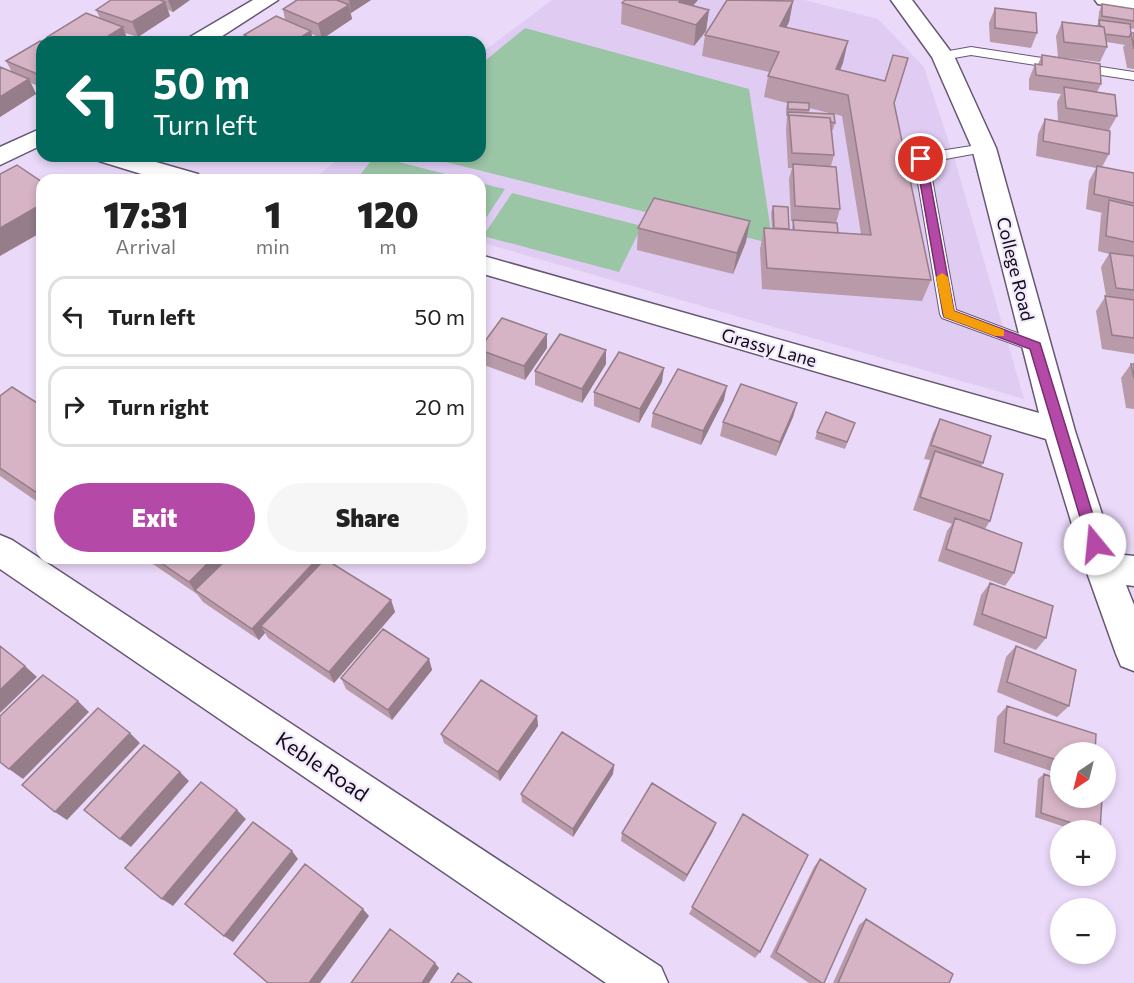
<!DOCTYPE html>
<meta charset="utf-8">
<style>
:root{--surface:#fff;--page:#f6f6f6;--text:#222;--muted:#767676;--line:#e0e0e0;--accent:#b549a8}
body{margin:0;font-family:Commissioner,sans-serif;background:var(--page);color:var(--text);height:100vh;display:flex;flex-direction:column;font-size:22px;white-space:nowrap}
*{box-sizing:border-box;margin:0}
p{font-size:20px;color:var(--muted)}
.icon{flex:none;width:33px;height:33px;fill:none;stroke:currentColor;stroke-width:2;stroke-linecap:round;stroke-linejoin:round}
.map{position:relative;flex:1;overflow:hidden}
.details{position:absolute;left:36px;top:174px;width:450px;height:390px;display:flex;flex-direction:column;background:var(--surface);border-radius:18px;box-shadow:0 3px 9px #0003}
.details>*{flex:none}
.banner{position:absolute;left:36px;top:36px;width:450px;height:126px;border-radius:18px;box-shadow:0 3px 9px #0003;background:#00695c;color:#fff;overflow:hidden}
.needle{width:39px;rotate:215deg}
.tools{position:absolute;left:1050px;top:742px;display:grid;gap:12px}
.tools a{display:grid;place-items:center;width:66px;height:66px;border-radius:50%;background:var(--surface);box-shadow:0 3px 9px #0003;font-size:30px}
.pin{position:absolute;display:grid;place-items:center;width:51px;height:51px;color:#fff;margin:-26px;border:3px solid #fff;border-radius:50%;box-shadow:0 2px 6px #0007}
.me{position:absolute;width:66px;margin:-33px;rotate:343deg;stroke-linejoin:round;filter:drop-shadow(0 0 4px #0008)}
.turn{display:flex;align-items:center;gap:21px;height:126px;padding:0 18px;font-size:27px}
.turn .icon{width:78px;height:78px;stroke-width:2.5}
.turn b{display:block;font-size:42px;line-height:51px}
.eta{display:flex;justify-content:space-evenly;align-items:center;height:102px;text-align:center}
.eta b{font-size:36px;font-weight:800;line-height:42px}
.button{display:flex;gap:12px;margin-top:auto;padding:12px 18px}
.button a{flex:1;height:69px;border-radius:36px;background:var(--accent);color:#fff;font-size:24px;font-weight:800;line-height:69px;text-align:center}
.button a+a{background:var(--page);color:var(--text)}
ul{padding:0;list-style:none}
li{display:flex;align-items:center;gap:18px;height:81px;margin:0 12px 9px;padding:0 6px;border:3px solid var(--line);border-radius:18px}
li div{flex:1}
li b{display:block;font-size:22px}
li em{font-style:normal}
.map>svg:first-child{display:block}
</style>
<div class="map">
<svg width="1134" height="983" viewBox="0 0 1134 983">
<rect width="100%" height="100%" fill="#ead9f9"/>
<!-- built -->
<path fill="#e0ccf3" d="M552,0H804L878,19L924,67L954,157L1024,399L480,242V180H311L343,156H480V54Z"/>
<!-- green -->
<path fill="#9bc6a6" d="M525,28L749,89L773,244L422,156H480V65Z
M375,156L469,180H356Z
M480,183L505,189L480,227Z
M512,193L642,226L619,272L483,236Z"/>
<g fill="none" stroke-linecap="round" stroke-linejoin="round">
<defs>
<path id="service" d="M971,47L1134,72V80L971,55L943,60L936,56L938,53Z
M984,144L989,145L991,148L989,151L929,162L956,310L1041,342L1044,346L1041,350L1035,352L942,318L940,314L914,159L921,154Z"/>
<path id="minor" d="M253,0H278L213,42H187L190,37Z
M891,0H912L954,56L996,148L1075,431L1115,554L1134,556V586L1126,585L1134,605V671L1121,666L1116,654L1085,567L1046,439L480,273V255L1039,413L972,148L932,57Z
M1095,0H1134V10L1098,4Z
M42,128V145L0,165V147Z
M96,156H135L198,174L202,180H161L99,161Z
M0,535L12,540L661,967L668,983H606L0,569Z"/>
</defs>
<!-- service casing -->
<use href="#service" stroke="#665773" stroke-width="2"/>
<!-- minor casing -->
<use href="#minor" stroke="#665773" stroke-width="3"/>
<!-- service -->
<use href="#service" fill="#fff" fill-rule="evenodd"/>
<!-- minor -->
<use href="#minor" fill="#fff" fill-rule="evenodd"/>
</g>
<!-- wall -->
<path fill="#b89aa9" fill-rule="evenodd" d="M111,0H190L173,12L168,10L170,16L138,37L125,33L128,41V42H49L47,37L100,18L96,10Z
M297,0H371L351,13L350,12L352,19L322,39L312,34L313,42H246L244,35L285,20L283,9Z
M697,1L693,6L709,10L706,31L694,46L621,24L622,3Z
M793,1L789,22L786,27L843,63L840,70L894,103L931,280L922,301L762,289L760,249L764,228H772L771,213L773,206L789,229L792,230L793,221H791L789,179L792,168H788L786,130L787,116H786V109L787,103L764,97L768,76L769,72L702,56L705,35ZM809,108L833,114L809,113ZM834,114L842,116L861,234L838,233L836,223L840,209L831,166L834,155L832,130H833L835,123Z
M1102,4L1134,9V29L1130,28L1131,33H1134V69L1127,68L1123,47L1125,45L1107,42V47L1100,62L1058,57L1056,36L1062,22L1097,26L1098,23L1099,12Z
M995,8L1037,33L1031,48L990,42L989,23Z
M42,42V88L31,83L36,94L0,117V67L12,72L6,61Z
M1042,55L1101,84L1097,92L1117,116L1109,130V154L1102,167L1134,173V354L1102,349L1096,311L1106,296L1101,267L1109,254L1098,251L1101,215L1102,213L1086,209L1089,181L1096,168L1036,156L1038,134L1045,119L1058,121L1057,102L1061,94L1029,90V79L1035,64H1038Z
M638,228L746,242L733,274L637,250Z
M480,348H547L525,380L481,364Z
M606,364L582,403L535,385V371Z
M1131,364H1134V409L1126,408L1121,378Z
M662,382L639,423L594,406V392Z
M0,396L42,406V505L0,476Z
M724,400L701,445L651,427L653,413Z
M797,403L793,417L776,456L720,436L723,422Z
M940,419L983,463L981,467L990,521L985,529L1014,573L1005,586L938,561L947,531L952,524L913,510L930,460L924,459L933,433Z
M855,423L845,449L815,439L817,432Z
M144,558H321L322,561L391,600L395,612L334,683L268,638L265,633L259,640L203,602L197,594Z
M990,583L1046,638L1036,650L973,625L981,595Z
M1016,646L1069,706L1057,717L997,692L1006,657Z
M429,659L432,670L392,720L346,689L341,678Z
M1007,706L1060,753V774L994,752L997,717Z
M537,716L538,726L500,781L444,743L441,734Z
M614,765L613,774L573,837L522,802L521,794Z
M1044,774L1100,831H1077L1035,817L1038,779Z
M743,814L760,952L755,958L689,914Z
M713,831L684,882L621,841L622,833Z
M820,859L824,983H809L770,957L814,867Z
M866,919L949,983H833L859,925Z"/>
<!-- shaded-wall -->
<path fill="#967d8a" d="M168,0H190L173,12Z
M349,0H371L351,13Z
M681,0H698L680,20L679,2Z
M793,1L789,22L776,47L780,26Z
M165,2L170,16L138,37L132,22Z
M349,5L352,19L322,39L318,24Z
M709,10L706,31L694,46L696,25Z
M123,27L128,41V42H99Z
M311,31L313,42H293Z
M848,41L843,63L831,91L836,69Z
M29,79L36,94L0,117V97Z
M42,204V232L0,256V228Z
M750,221L746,242L733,274L737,253Z
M547,334V348L525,380L524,366Z
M606,350V364L582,403V389Z
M664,368L662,382L639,423L640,409Z
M727,386L724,400L701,445L703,431Z
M797,403L793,417L776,456L780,442Z
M213,558H233L195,590L197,594L189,582Z
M318,558H321L325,569L261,626L265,633L259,640L252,629Z
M391,600L395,612L334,683L329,672Z
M429,659L432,670L392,720L388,710Z
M25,666L37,677L0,713V690Z
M78,701L89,712L23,779L9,769Z
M537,716L538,726L500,781L498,772Z
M130,733L140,743L67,820L55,812Z
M614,765L613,774L573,837V829Z
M180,772L189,781L131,847L120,839Z
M237,810L246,819L173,906L162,899Z
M716,823L713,831L684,882L687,875Z
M292,851L298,859L233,942L224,936Z
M363,909L369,916L320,983H309Z
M435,963L439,968L429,983H422Z"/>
<!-- building -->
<path fill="#d6b3c5" stroke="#967d8a" stroke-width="1.5" d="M111,0H160L165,2L132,22L96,10Z
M297,0H337L349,5L318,24L283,9Z
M625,0H681L679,2L709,10L696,25L622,3Z
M727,0L793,1L780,26L848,41L836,69L885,81L893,55L908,58L894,103L931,280L767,268L764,228L871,235L848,95L768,76L779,52L705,35Z
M1102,4L1134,9V21L1102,16Z
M995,8L1036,13L1037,33L995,28Z
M86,13L123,27L99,42H59L47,37Z
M276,16L311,31L293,42H261L244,35Z
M1099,20L1130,24L1131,33L1129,37L1105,34L1104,27L1100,26Z
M1062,22L1104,27L1107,47L1064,42Z
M1131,33H1134V49Z
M40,41L44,42H42V76L6,61Z
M1042,55L1100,64L1101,84L1036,75L1035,64L1042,65Z
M0,67L29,79L0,97Z
M1064,87L1115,95L1117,116L1066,108Z
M788,102L809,103V110L788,109Z
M788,112L834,114L835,123L831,122L830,118L789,115V118Z
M789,115L830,118L834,155L792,153Z
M1045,119L1110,131L1109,154L1043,141Z
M793,164L836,167L840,209L795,206Z
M17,165L42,182V204L0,228V174Z
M1097,166L1134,173V203L1094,194Z
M654,198L750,221L737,253L638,228Z
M1109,200L1134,206V242L1106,236Z
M773,206L788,207L789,229L774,228Z
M793,220L837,223L838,233L794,230Z
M1110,253L1134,256V290L1116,288Z
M1105,296L1134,300V338L1112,335Z
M502,318L547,334L524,366L480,350V348Z
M560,334L606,350L582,389L535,371Z
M619,352L664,368L640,409L594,392Z
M1131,364H1134V378Z
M678,369L727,386L703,431L653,413Z
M741,384L797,403L780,442L723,422Z
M12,387L42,406V496L0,468V396Z
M826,412L855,423L847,442L817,432Z
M940,419L991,436L983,463L931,445Z
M935,451L1003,474L990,521L920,497Z
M955,518L1022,543L1014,573L946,549Z
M154,558H213L189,582Z
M228,558H318L252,629L195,590Z
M325,559L391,600L329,672L261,626Z
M990,583L1053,606L1046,638L982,614Z
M383,629L429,659L388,710L341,678Z
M0,646L25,666L0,690Z
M1016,646L1076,670L1069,706L1007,682Z
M43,675L78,701L9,769L0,762V716Z
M481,680L537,716L498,772L441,734Z
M1007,706L1096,734L1095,753H1060V761L1004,743Z
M98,708L130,733L55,812L22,785Z
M562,732L614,765L573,829L521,794Z
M144,745L180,772L120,839L84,810Z
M1044,774L1060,780V798H1102L1100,831H1096L1041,813Z
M201,782L237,810L162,899L125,868Z
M652,783L716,823L687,875L622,833Z
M743,814L808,855L760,952L692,907Z
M253,822L292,851L224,936L185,904Z
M820,859L866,889L824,983H822L776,952Z
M305,864L363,909L309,983H268L234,954Z
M866,919L953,974L949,983H838Z
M390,929L435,963L422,983H351Z
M458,973L472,983H451Z"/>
<!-- route -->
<path fill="#b549a8" stroke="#762f6d" stroke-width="1.5" d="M921,156L926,159L954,311L1040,343L1102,544L1100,548H1090L1088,544L1030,349L944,317L943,314L916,159Z"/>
<!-- slow -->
<path fill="#f59e0b" d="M942,273L948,277L954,311L1004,330V336H995L944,317L936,277Z"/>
<g text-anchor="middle" stroke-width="4.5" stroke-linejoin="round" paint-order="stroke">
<!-- street labels -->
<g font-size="18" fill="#110b16" stroke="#f3e9fd">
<text transform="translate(1015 269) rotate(76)" y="6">College Road</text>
<text transform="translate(769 348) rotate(16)" y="6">Grassy Lane</text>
</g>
<!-- near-street labels -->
<g font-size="21" fill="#110b16" stroke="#f3e9fd">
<text transform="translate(322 767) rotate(34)" y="7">Keble Road</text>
</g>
</g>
</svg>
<div class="tools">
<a><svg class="needle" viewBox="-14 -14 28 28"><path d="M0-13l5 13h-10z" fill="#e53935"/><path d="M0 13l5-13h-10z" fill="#767676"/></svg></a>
<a>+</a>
<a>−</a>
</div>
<div class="pin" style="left:921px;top:159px;background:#d93025"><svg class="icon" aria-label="arrive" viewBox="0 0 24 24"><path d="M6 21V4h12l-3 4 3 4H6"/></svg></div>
<svg class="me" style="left:1095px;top:544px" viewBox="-20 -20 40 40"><circle r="19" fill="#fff"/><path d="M0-13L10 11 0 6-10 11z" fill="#b549a8"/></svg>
<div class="banner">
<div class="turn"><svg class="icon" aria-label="left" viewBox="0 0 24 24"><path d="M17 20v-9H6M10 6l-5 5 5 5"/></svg><div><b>50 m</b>Turn left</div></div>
</div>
<section class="details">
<div class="eta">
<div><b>17:31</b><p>Arrival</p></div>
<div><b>1</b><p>min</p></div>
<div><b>120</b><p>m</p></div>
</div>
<ul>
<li><svg class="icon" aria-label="left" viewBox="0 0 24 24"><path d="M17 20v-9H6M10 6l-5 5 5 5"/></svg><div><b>Turn left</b></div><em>50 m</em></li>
<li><svg class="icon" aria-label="right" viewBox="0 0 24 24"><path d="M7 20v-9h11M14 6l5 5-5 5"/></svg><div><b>Turn right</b></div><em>20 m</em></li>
</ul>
<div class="button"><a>Exit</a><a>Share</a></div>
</section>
</div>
